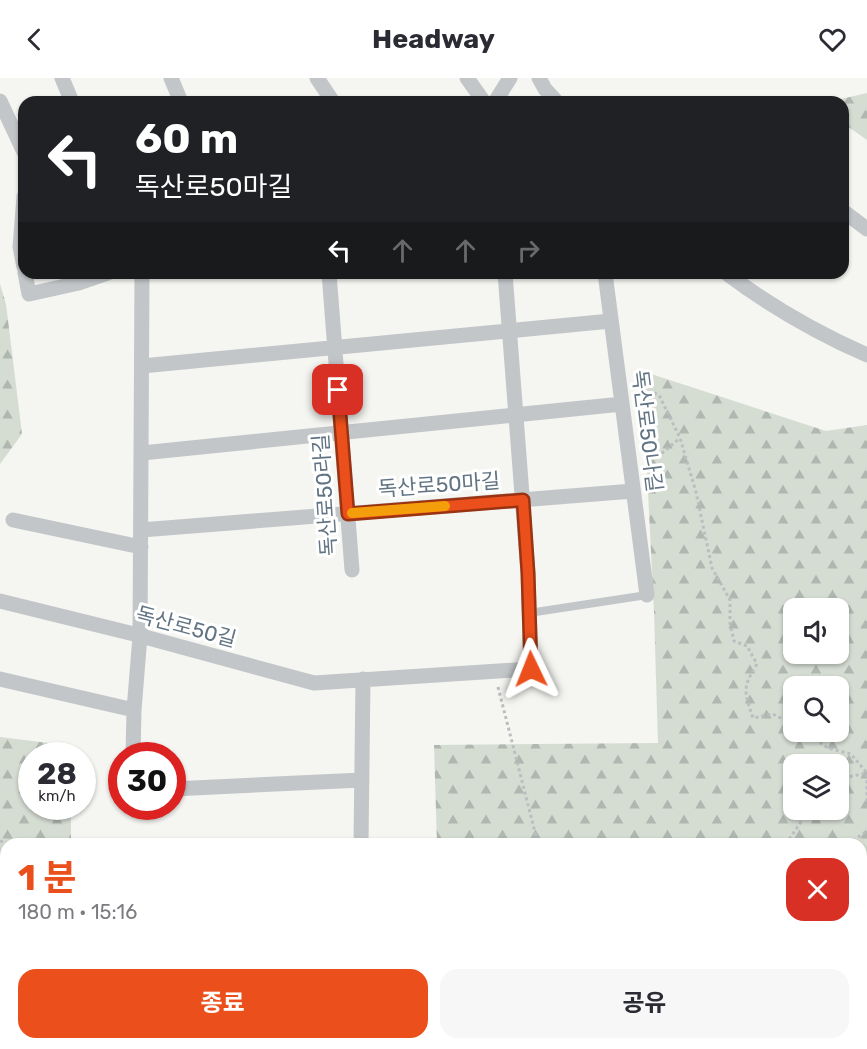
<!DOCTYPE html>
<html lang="ko">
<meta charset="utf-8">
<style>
:root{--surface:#fff;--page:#f7f7f7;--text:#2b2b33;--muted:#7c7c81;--accent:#eb4f1b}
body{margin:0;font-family:Rubik,"Noto Sans KR",sans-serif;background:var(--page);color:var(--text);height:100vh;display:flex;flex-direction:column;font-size:22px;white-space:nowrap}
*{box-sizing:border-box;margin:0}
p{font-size:20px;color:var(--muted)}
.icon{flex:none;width:33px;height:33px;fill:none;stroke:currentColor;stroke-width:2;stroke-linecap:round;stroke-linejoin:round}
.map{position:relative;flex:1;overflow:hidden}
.panel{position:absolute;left:0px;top:760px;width:867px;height:212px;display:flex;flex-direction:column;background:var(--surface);border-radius:18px 18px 0 0;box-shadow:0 2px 4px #0004}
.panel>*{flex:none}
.top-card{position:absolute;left:18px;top:18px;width:831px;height:183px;border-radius:18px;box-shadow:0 2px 4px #0004;background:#202124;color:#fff;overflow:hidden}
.tools{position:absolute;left:783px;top:520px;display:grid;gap:12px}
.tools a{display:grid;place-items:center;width:66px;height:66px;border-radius:12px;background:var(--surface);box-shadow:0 2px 4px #0004;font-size:30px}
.speed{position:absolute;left:18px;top:664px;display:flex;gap:12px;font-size:30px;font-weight:700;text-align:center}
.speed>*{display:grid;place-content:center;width:78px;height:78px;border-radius:50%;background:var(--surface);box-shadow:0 2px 4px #0004;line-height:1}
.speed small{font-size:15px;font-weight:400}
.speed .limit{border:9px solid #d22;background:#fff;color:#111}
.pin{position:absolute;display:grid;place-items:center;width:51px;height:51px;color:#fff;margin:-26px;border-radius:12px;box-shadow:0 3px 9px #0006}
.me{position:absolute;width:66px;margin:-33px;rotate:358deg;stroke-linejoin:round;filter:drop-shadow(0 0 4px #0008)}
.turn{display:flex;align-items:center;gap:21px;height:126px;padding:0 18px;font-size:27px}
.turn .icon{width:78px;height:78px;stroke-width:2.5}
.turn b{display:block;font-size:42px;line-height:51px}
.lanes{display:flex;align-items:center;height:57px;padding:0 18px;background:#0003;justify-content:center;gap:30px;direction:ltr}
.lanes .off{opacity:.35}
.round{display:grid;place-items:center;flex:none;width:63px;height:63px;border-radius:18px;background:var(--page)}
.overview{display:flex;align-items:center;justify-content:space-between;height:102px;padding:0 18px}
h1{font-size:36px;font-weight:700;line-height:45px;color:var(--accent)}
.primary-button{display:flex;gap:12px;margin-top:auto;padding:12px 18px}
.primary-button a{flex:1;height:69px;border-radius:18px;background:var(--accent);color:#fff;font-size:24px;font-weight:700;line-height:69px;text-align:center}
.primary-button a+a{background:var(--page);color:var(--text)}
header{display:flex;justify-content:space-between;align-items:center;height:78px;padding:0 18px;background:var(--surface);font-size:27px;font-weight:700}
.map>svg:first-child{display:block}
</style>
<header><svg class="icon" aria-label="back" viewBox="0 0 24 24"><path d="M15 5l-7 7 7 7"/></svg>Headway<svg class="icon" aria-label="heart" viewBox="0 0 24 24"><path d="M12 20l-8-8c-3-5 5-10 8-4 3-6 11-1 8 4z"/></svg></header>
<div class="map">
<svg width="867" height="971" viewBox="0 0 867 971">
<defs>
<pattern id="forest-firs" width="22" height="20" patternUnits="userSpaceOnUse" patternTransform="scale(1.5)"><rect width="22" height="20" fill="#d5dcd2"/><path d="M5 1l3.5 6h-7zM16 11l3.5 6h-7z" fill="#b0b7b0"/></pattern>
</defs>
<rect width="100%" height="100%" fill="#f5f5f1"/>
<!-- forest -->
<path fill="url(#forest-firs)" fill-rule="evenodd" d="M867,15V62L843,45V24H828Z
M0,206L6,226L22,356L0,386Z
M642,293L826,353L867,347V935L861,940V766H437L434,667L658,665L654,534ZM794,531H838V576H794ZM794,609H838V654H794ZM794,687H838V732H794Z
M0,659L73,668V678H32V729H71V761L153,766H6V966H830L824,971H0Z"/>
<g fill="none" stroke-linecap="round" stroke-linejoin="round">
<!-- path -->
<path stroke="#bbbec0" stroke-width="3" stroke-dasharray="3 3" stroke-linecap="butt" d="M654,315L659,317L680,360L696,414L712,490L730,522V546L734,563L747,568L757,586C742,610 744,613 753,640L773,636L794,647
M656,377L661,376L680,360
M498,609L538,766
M805,654L828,670L851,676L867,695V725
M838,701L867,695
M0,763L10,766
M786,766L809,732
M848,766L867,753
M861,799L867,797
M0,802L6,789
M358,966L371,971
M383,966L385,971
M610,966V971
M159,971L164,966
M470,971L474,966
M561,971L569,966"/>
<!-- lane -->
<path stroke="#c2c6c9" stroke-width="8" d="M529,535L647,517"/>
<!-- street -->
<path stroke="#c2c6c9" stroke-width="15" d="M62,0L72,24
M171,0L181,24
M317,0L333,24
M467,0L484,24
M539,0L545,11L557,24
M0,23L24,74
M495,24L510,0
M24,119L20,169L24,189
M843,133L867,151
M25,195L29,216L79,205L108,195
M329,195L352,492
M605,195L647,517
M726,195C770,228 817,255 867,277
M142,288L611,243
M142,375L622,326
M13,442L141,469
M141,452L633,413
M0,523L134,556L314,605L531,591L528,495L505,195
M0,601L134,632
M133,678L134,632L140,558L142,195
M172,711L362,702
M361,766L363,601
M861,960L867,955
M849,971L854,966"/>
</g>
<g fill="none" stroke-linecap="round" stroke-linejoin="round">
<defs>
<path id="route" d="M338,312L348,436L523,422L528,495L531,591"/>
</defs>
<!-- route casing -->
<use href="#route" stroke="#993312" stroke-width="15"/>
<!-- route -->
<use href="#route" stroke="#eb4f1b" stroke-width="10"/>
<!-- slow -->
<path stroke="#f59e0b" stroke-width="10" d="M352,435L445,428"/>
</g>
<g text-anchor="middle" stroke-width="6" stroke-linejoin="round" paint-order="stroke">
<!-- street labels -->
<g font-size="21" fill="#627483" stroke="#fff">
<text transform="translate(647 353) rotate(83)" y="7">독산로50나길</text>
<text transform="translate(439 407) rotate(-4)" y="7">독산로50마길</text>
<text transform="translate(325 417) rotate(-94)" y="7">독산로50라길</text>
<text transform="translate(186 549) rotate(15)" y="7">독산로50길</text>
</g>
</g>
</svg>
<div class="tools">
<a><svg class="icon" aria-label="sound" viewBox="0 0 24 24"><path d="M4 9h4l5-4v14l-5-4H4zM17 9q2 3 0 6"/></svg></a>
<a><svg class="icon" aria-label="search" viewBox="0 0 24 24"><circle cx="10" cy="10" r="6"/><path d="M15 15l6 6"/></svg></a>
<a><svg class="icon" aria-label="layers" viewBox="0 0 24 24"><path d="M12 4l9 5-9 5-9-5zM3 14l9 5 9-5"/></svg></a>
</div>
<div class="speed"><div>28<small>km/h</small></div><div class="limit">30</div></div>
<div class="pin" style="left:338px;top:312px;background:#d93025"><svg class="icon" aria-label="arrive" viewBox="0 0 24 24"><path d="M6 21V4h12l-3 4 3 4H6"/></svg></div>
<svg class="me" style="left:531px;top:591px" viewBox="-20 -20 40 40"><path d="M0-17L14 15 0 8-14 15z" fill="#eb4f1b" stroke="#fff" stroke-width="4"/></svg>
<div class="top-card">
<div class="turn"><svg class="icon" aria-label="left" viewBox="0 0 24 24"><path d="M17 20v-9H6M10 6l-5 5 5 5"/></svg><div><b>60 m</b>독산로50마길</div></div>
<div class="lanes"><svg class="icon" aria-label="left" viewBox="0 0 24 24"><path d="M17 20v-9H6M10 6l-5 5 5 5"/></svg><svg class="icon off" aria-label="ahead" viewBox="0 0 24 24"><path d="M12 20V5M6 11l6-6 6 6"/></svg><svg class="icon off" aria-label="ahead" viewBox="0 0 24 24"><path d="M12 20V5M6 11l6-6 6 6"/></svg><svg class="icon off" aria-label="right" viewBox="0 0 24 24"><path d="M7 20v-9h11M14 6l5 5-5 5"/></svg></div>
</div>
<section class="panel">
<div class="overview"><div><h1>1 분</h1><p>180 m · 15:16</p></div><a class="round" style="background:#d93025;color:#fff"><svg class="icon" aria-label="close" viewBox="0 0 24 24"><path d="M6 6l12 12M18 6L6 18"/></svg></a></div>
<div class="primary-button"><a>종료</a><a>공유</a></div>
</section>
</div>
